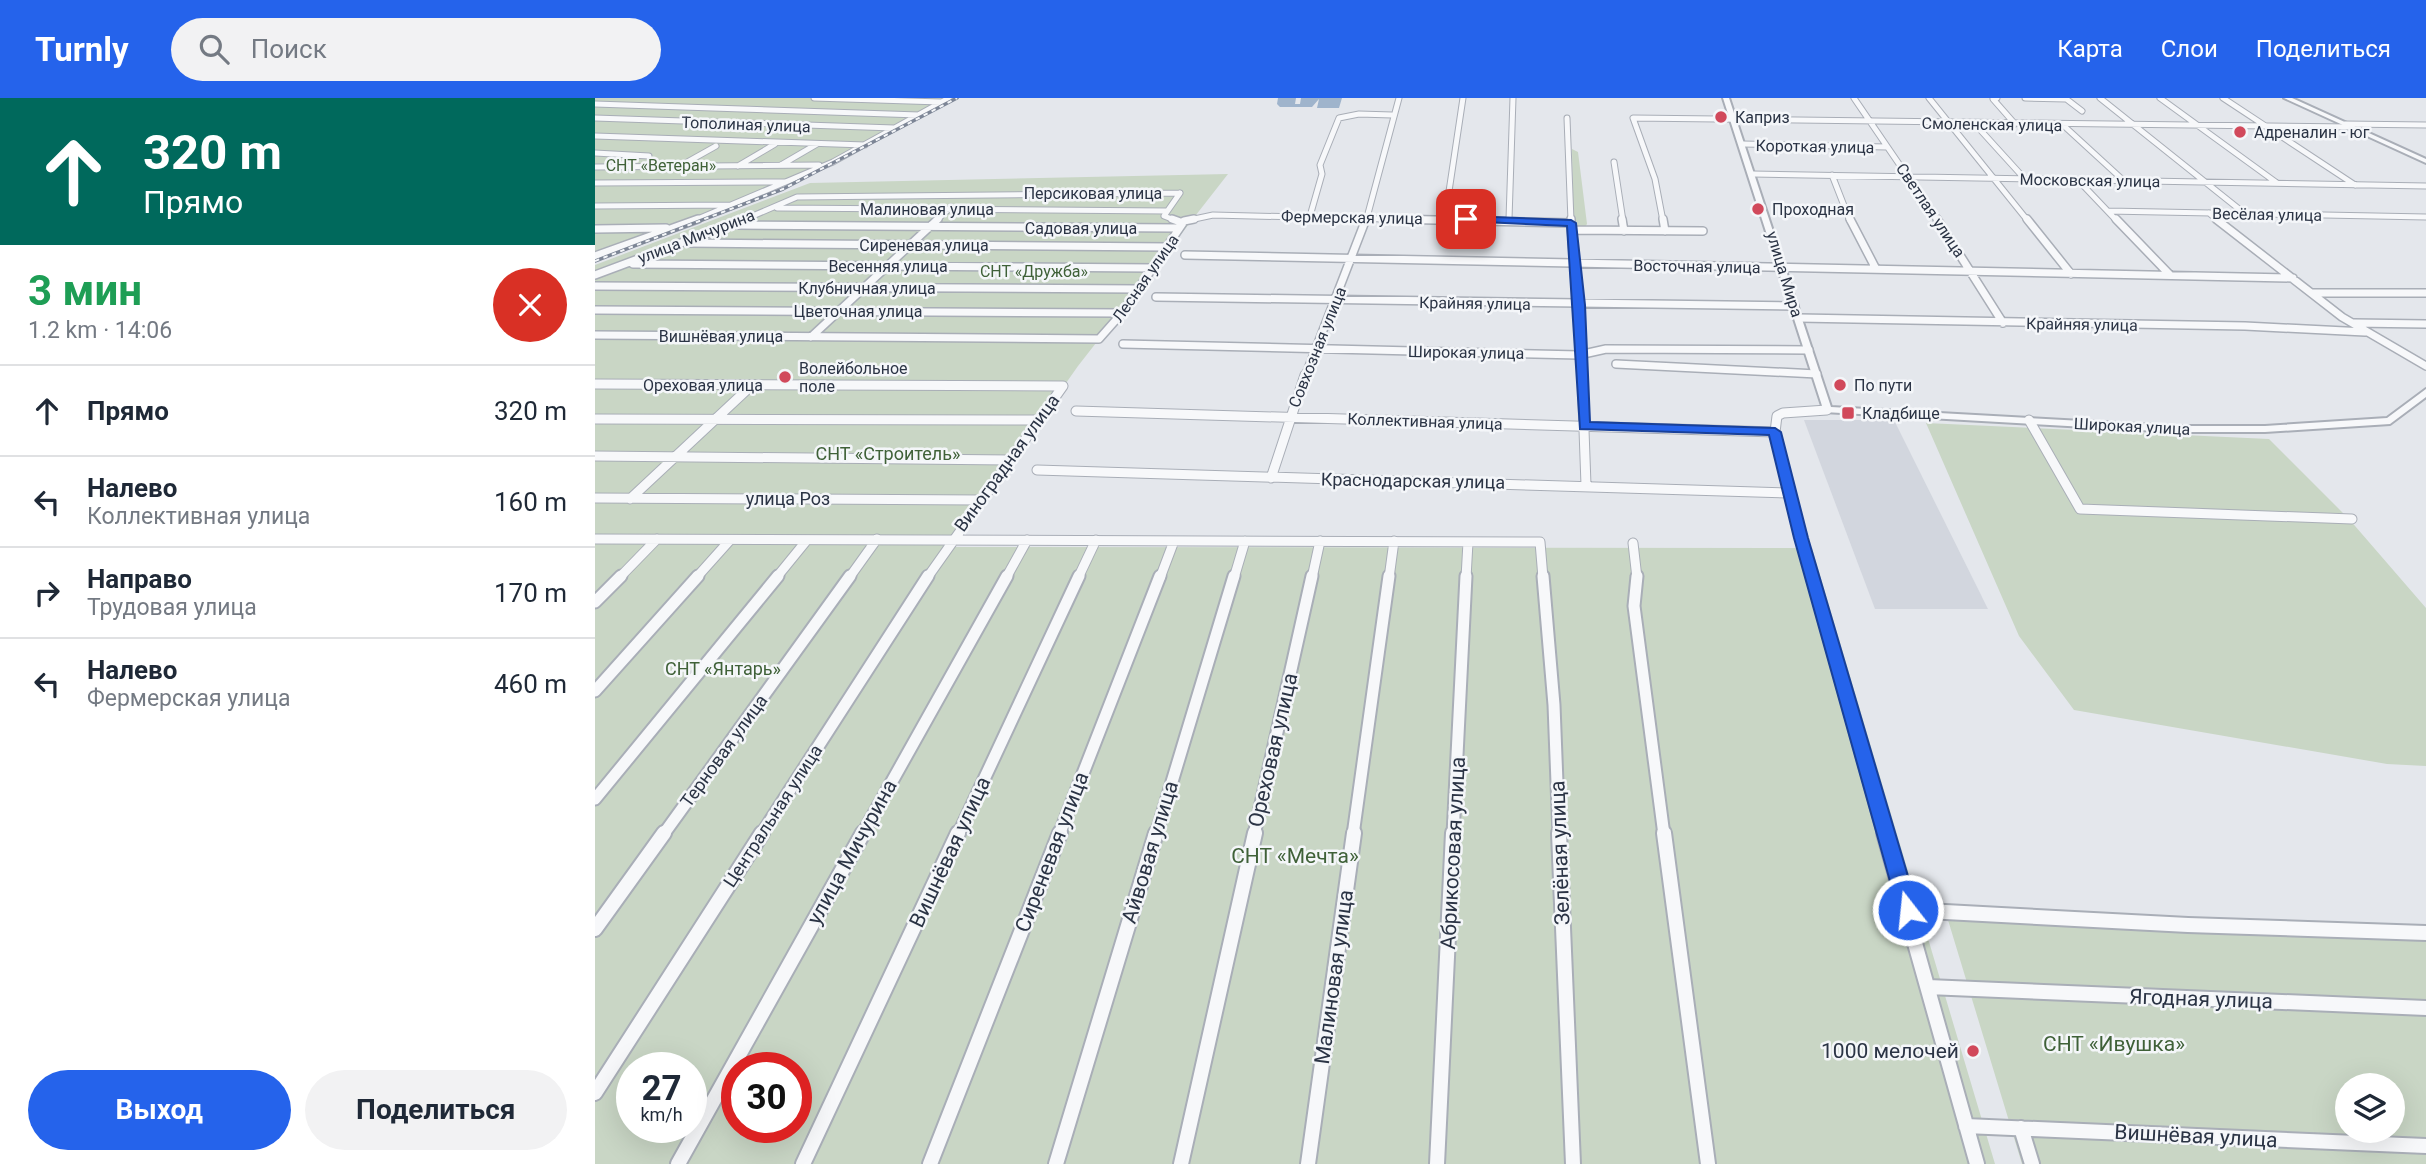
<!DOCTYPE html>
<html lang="ru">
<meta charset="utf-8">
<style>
:root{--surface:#fff;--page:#f2f2f3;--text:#1f2937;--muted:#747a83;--line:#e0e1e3;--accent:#2563eb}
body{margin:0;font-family:Roboto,sans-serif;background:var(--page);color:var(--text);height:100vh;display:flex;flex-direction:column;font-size:26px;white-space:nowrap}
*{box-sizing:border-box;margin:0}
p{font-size:23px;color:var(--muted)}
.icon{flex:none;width:38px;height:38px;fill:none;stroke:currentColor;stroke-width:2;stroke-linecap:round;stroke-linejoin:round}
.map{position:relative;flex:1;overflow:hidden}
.panel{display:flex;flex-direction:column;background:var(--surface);width:595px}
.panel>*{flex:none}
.top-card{background:#00695c;color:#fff;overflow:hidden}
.controls{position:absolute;left:1740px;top:975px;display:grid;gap:14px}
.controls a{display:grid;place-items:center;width:70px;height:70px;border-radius:50%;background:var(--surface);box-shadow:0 7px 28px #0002;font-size:35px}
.speed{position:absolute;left:21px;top:954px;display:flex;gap:14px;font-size:35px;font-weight:700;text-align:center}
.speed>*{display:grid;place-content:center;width:91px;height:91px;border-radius:50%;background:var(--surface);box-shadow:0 7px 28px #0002;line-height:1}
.speed small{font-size:18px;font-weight:400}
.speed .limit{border:10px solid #d22;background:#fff;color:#111}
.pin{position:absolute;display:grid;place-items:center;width:60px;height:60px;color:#fff;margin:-30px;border-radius:14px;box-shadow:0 4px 10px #0006}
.me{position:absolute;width:77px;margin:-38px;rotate:344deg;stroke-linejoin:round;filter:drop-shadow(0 0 5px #0008)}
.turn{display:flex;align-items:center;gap:24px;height:147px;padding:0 28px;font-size:32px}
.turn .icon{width:91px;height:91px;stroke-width:2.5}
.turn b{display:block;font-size:49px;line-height:60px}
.round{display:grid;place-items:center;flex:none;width:74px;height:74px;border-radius:37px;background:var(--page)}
.headline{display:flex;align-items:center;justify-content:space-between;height:119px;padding:0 28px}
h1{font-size:42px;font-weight:700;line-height:52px;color:#1e9e55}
.action{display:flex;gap:14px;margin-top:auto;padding:14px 28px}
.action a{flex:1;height:80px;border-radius:42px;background:var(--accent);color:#fff;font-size:28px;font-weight:700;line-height:80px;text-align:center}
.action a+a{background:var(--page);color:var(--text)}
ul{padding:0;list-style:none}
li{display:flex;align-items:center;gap:21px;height:91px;padding:0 28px;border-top:2px solid var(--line)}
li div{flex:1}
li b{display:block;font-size:26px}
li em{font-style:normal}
header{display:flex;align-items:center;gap:42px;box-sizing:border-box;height:98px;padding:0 35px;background:var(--accent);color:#fff}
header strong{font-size:33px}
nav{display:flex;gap:38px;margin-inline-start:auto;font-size:24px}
.search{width:490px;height:63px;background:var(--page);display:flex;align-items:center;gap:18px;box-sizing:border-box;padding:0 24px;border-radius:38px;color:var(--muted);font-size:26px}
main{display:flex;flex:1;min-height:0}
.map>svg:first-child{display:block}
</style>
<header>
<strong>Turnly</strong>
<div class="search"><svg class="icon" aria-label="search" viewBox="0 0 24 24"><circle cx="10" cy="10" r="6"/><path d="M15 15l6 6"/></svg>Поиск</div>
<nav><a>Карта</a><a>Слои</a><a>Поделиться</a></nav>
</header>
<main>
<section class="panel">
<div class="top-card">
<div class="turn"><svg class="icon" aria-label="ahead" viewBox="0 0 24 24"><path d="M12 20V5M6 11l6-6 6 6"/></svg><div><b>320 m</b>Прямо</div></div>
</div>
<div class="headline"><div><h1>3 мин</h1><p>1.2 km · 14:06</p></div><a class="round" style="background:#d93025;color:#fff"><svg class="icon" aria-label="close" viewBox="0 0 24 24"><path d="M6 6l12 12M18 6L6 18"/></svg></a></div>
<ul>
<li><svg class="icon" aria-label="ahead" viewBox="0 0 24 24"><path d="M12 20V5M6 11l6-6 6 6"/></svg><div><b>Прямо</b></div><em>320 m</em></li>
<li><svg class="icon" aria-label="left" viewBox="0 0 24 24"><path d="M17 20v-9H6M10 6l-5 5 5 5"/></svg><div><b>Налево</b><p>Коллективная улица</p></div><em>160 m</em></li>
<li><svg class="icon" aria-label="right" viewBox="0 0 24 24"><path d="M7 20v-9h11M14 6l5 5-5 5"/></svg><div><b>Направо</b><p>Трудовая улица</p></div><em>170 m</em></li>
<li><svg class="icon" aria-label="left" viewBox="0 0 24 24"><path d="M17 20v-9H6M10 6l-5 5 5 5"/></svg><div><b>Налево</b><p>Фермерская улица</p></div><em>460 m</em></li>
</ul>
<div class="action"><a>Выход</a><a>Поделиться</a></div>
</section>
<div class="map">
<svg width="1831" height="1066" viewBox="0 0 1831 1066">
<rect width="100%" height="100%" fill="#e4e7ec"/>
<!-- built -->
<path fill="#d2d6de" d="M1209,322H1299L1393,511H1280Z"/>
<!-- green -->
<path fill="#c9d6c5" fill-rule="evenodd" d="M0,0H358C244,66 124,116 0,160Z
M977,51L983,54L992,126L989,130L983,129L978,115Z
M633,76L483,268L356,449L1217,450L1400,1066H0V167L215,85ZM37,970H96V1029H37ZM142,970H201V1029H142Z
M1331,325L1674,341L1754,421L1831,510V668L1792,666L1479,612L1424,538Z
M1353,822L1831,833V1066H1427ZM1752,987H1797V1032H1752Z"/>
<!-- water -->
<path fill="#9fb4cc" d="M683,0H701L700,6H705L706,0H747L744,10H722L724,1L717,9H685L682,6Z"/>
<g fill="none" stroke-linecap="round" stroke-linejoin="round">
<defs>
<path id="minor-far4" d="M219,0L346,4
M1259,0L1343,123
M1334,0L1433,123
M1402,0L1398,1L1420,26
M1430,0L1471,1
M1470,0L1487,13
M1505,0L1649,115
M1565,0L1682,85
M1628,0L1760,87
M0,6L324,17
M0,20L299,30
M972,20L976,123
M1379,25L1429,80
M1750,26L1831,27
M1468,27L1528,82
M0,38L270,47
M1148,46L1292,49
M0,55L54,58
M1019,64L1028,123
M87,67L121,48
M186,67L222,46
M143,68L180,46
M0,69L224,67
M1158,76L1831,88
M1237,77L1255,123
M1483,82L1522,123
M0,85L190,84
M0,108L136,107
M182,110L572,113
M1513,113L1831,119
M1614,115L1624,123
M715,118L727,76L725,67L744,20L764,16L797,17
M850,120L868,0
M914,121L918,0
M98,123L238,64L354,0
M146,123L202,99L585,95
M341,123L356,109
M582,123L569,118L585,95
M590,123L618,117L874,123
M771,123L804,0
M1068,123L1060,81L1038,20L1757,29"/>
<path id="minor-far3" d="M795,121L976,125L987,279
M976,121V125
M1027,121L1029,133
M1068,121L1070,133
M1255,121L1281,171
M1342,121L1408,225
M1432,121L1476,176
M1521,121L1575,177
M1621,121L1747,219L1831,268
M589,123L599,121
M142,127L584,130
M0,131L71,130
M977,132L1108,133
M92,145L572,149
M590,157L1698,180
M0,158L103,121
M38,166L558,170
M0,177L150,121
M0,188L544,191
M1718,195H1831
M561,199L1200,208
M0,212L527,215
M1204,220L1650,228L1770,234
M1759,225L1831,226
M0,237L504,241L527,215L588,125L577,121
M216,239L343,121
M528,246L984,257L1011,251L1214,252
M1021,266L1222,276
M710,279L771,121"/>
<path id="minor-far2" d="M987,277L991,387
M0,286L468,288
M481,313L1180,334
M0,321L443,322
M1434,322L1485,411L1757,421
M0,358L415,362
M442,372L1195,395
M676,380L710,277
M0,400L386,402
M35,401L157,287
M0,441L945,444L948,480
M1038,445L1042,480
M24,480L62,441
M101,480L135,442
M181,480L212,442
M254,480L282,441
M332,480L468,288
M411,480L432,442
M483,480L501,442
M565,480L579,443
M639,480L650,443
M717,480L725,443
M794,480L799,443
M871,480L873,444
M1217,480L1180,334L1182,318L1188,315L1232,312"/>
<path id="minor-far1" d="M948,478L959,607L964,737
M1042,478L1039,508L1069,737
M1217,478L1289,737
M0,504L26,478
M0,593L103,478
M0,701L183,478
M68,737L255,478
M166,737L333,478
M267,737L412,478
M363,737L484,478
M464,737L565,478
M561,737L639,478
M659,737L717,478
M758,737L794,478
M858,737L871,478"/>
<path id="minor" d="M964,735L978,1066
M1069,735L1113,1066
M1289,735L1382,1066
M1313,812L1593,827L1831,835
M0,831L69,735
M1333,889L1831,910
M0,995L167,735
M1371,1028L1831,1048
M1426,1030L1437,1066
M83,1066L268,735
M208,1066L363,735
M335,1066L465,735
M461,1066L561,735
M586,1066L660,735
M713,1066L759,735
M842,1066L858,735"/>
<path id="tertiary" d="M1128,0H1134L1236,309L1579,328H1670L1792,320L1831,291V299L1795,326L1670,334H1579L1229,314Z
M1689,0H1697L1831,61V65Z"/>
</defs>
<!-- minor-far4 casing -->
<use href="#minor-far4" stroke="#a9aeb7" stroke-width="7"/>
<!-- minor-far3 casing -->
<use href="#minor-far3" stroke="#a9aeb7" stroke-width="10"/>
<!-- minor-far2 casing -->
<use href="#minor-far2" stroke="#a9aeb7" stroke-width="11"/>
<!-- minor-far1 casing -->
<use href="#minor-far1" stroke="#a9aeb7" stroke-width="15"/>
<!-- minor casing -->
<use href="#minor" stroke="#a9aeb7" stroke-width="18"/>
<!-- tertiary casing -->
<use href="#tertiary" stroke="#a9aeb7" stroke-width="4"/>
<!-- minor-far4 -->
<use href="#minor-far4" stroke="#f7f8fa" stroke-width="5"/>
<!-- minor-far3 -->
<use href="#minor-far3" stroke="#f7f8fa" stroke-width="7"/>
<!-- minor-far2 -->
<use href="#minor-far2" stroke="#f7f8fa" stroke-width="9"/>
<!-- minor-far1 -->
<use href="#minor-far1" stroke="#f7f8fa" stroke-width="11"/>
<!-- minor -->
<use href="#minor" stroke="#f7f8fa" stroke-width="14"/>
<!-- tertiary -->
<use href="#tertiary" fill="#f7f8fa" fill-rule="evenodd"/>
<defs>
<path id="rail" d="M0,163L188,91L362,0"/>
</defs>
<!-- rail casing -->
<use href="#rail" stroke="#7d8696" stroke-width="3.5"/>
<!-- rail -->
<use href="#rail" stroke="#f4f6f9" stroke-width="2" stroke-dasharray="4.5" stroke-linecap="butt"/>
</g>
<!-- route -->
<path fill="#2563eb" stroke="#184099" stroke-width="2" d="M871,118L976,122L981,125L990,207L995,324L1180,330L1186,334L1213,440L1323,812L1320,819L1313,821L1306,819L1303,812L1199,440L1174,337L985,331L972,128L868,123Z"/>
<!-- markers -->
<g fill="#d1495b" stroke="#f4f6f9" stroke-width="2.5">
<circle cx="1126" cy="19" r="7"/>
<circle cx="1645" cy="34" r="7"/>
<circle cx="1163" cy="111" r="7"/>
<circle cx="190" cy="279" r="7"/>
<circle cx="1245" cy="287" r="7"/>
<rect x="1246" y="308" width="14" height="14" rx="3.5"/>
<circle cx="1378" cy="953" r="7"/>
</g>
<g text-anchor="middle" stroke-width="5" stroke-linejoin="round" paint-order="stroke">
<!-- far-poi labels -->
<g font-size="16" fill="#2b3445" stroke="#f4f6f9" text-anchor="start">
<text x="1140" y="25">Каприз</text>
<text x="1659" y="40">Адреналин - юг</text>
<text x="1177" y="117">Проходная</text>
<text x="204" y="276">Волейбольное<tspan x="204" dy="18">поле</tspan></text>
<text x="1259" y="293">По пути</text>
<text x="1267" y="321">Кладбище</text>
</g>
<!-- far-street labels -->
<g font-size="16" fill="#2b3445" stroke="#f4f6f9">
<text transform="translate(151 26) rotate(2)" y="6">Тополиная улица</text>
<text transform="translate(1397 26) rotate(1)" y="6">Смоленская улица</text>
<text transform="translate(1220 48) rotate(1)" y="6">Короткая улица</text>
<text transform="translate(1495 82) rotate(1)" y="6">Московская улица</text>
<text x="498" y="101">Персиковая улица</text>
<text x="332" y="117">Малиновая улица</text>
<text transform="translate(1336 112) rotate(56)" y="6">Светлая улица</text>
<text transform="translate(1672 116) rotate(1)" y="6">Весёлая улица</text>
<text transform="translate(757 119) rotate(1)" y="6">Фермерская улица</text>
<text x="486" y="136">Садовая улица</text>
<text transform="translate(101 138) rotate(-21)" y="6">улица Мичурина</text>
<text x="329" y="153">Сиреневая улица</text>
<text x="293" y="174">Весенняя улица</text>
<text transform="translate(1102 168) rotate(1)" y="6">Восточная улица</text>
<text transform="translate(1190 176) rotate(73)" y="6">улица Мира</text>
<text transform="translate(550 180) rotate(-55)" y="6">Лесная улица</text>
<text x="272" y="196">Клубничная улица</text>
<text transform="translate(880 205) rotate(1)" y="6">Крайняя улица</text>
<text x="263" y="219">Цветочная улица</text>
<text transform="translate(1487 226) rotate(1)" y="6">Крайняя улица</text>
<text x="126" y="244">Вишнёвая улица</text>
<text transform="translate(722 249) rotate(-68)" y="6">Совхозная улица</text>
<text transform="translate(871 254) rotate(1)" y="6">Широкая улица</text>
<text x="108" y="293">Ореховая улица</text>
<text transform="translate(830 323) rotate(2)" y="6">Коллективная улица</text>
<text transform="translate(1537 328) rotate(3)" y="6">Широкая улица</text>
</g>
<!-- far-park labels -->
<g font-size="16" fill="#3f6138" stroke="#f4f6f9">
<text x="66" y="73">СНТ «Ветеран»</text>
<text x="439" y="179">СНТ «Дружба»</text>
</g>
<!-- park labels -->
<g font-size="18" fill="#3f6138" stroke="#f4f6f9">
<text x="293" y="362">СНТ «Строитель»</text>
<text x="128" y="577">СНТ «Янтарь»</text>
</g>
<!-- street labels -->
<g font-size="18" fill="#2b3445" stroke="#f4f6f9">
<text transform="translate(412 365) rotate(-54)" y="6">Виноградная улица</text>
<text transform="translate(818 383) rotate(1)" y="6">Краснодарская улица</text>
<text x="193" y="407">улица Роз</text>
<text transform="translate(129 653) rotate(-54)" y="6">Терновая улица</text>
<text transform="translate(178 718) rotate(-57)" y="6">Центральная улица</text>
</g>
<!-- near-street labels -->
<g font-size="21" fill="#2b3445" stroke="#f4f6f9">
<text transform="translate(678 652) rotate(-77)" y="7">Ореховая улица</text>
<text transform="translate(257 754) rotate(-61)" y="7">улица Мичурина</text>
<text transform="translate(355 754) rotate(-65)" y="7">Вишнёвая улица</text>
<text transform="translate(457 754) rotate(-69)" y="7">Сиреневая улица</text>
<text transform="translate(555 754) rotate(-73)" y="7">Айвовая улица</text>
<text transform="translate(858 755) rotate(-87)" y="7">Абрикосовая улица</text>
<text transform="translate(965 755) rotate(-92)" y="7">Зелёная улица</text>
<text transform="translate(739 879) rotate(-82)" y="7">Малиновая улица</text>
<text transform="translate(1606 901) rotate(2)" y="7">Ягодная улица</text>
<text transform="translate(1601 1038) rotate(3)" y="7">Вишнёвая улица</text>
</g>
<!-- near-park labels -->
<g font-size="21" fill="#3f6138" stroke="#f4f6f9">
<text x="700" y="765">СНТ «Мечта»</text>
<text x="1519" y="953">СНТ «Ивушка»</text>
</g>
<!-- near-poi labels -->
<g font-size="21" fill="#2b3445" stroke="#f4f6f9" text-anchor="end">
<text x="1364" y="960">1000 мелочей</text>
</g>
</g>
</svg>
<div class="controls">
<a><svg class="icon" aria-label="layers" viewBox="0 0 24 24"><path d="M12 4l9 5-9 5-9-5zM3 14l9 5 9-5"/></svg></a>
</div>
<div class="speed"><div>27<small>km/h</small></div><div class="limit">30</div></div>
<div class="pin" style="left:871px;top:121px;background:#d93025"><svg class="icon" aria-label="arrive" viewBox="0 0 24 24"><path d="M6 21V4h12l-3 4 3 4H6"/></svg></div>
<svg class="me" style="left:1313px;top:812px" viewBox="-20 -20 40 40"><circle r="17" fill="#2563eb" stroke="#fff" stroke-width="3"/><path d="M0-11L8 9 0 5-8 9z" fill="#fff"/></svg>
</div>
</main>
